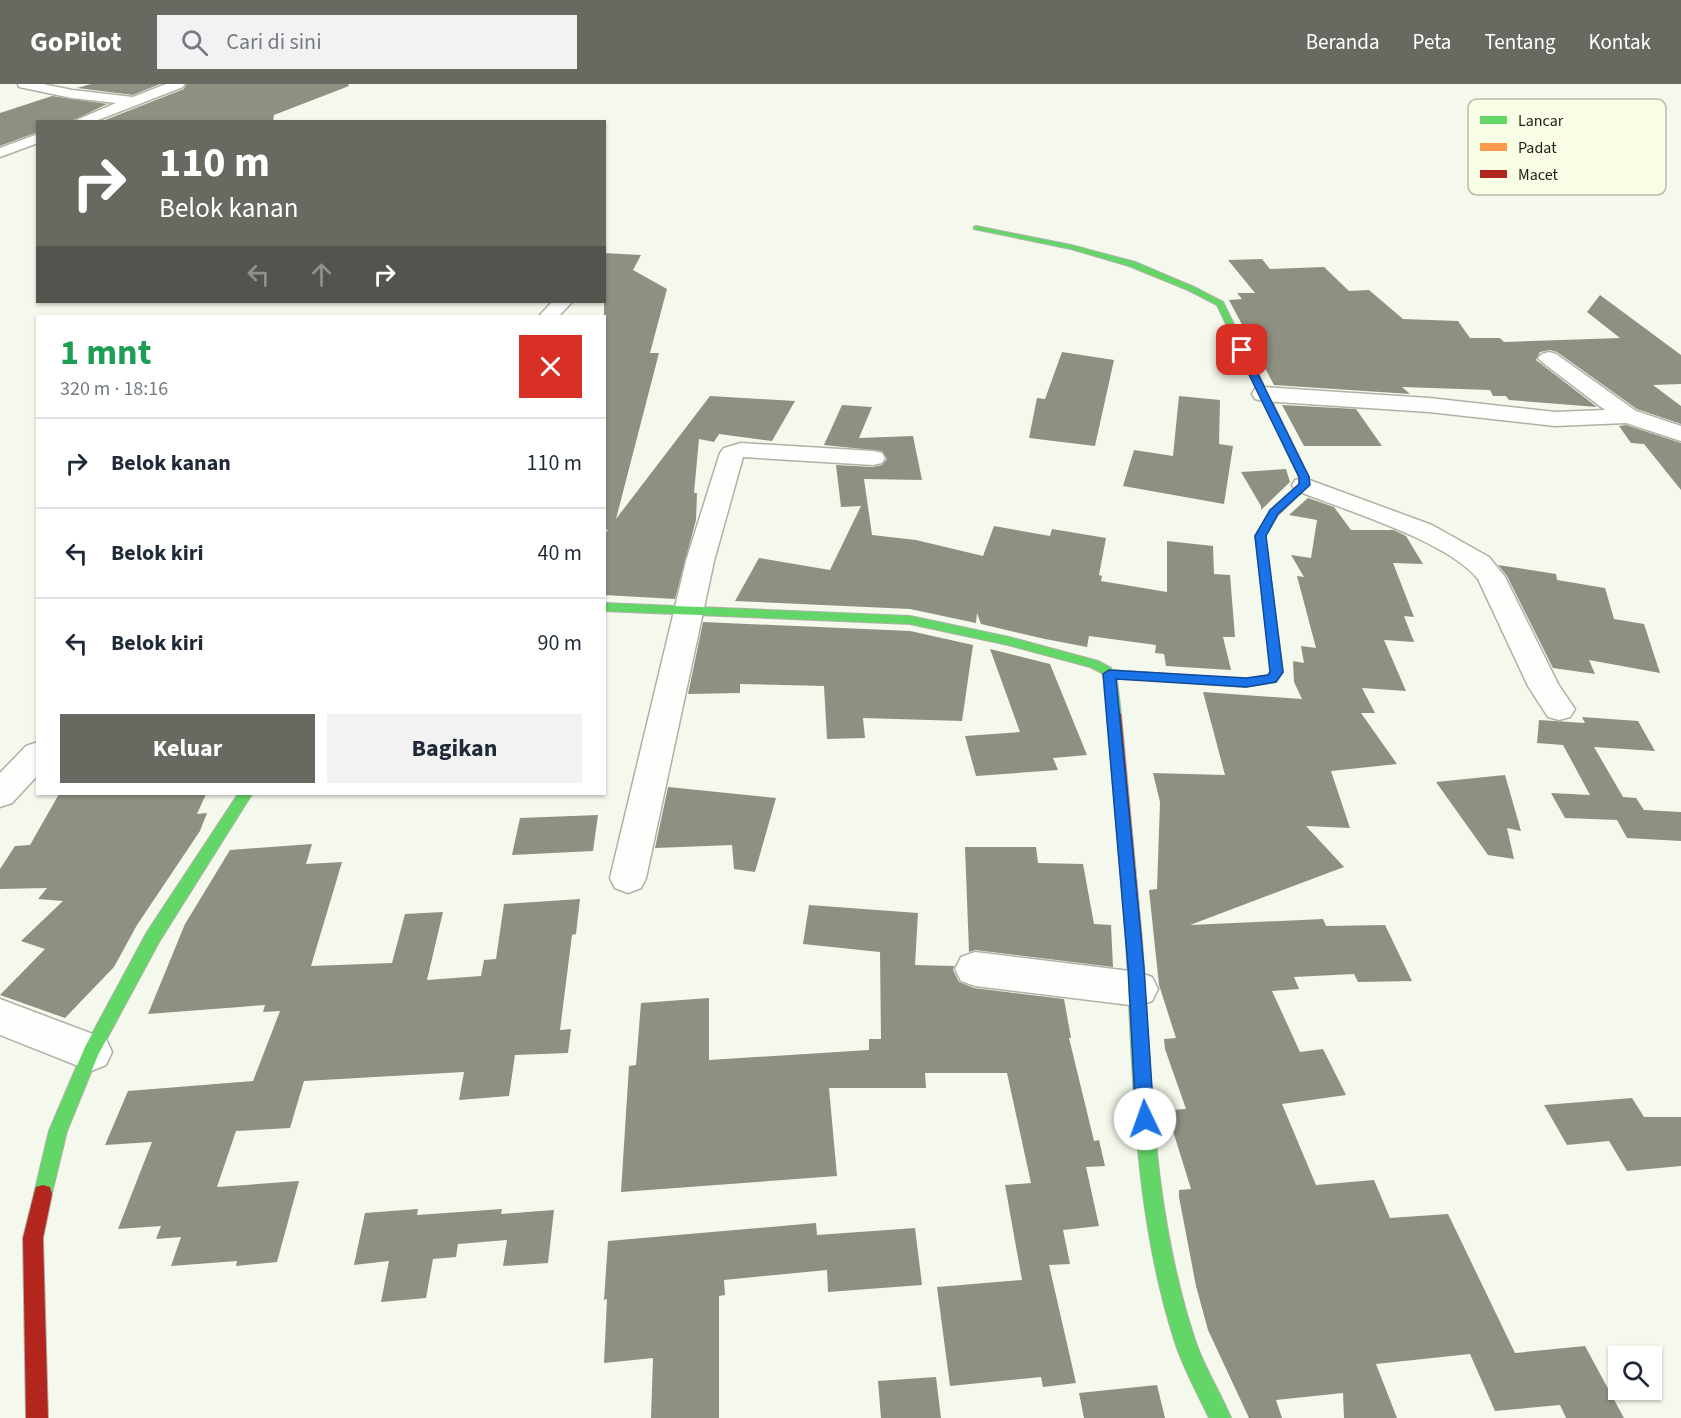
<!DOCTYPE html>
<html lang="id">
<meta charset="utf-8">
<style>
:root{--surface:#fff;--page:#f2f2f3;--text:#1f2937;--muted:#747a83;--line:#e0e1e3;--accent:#686a61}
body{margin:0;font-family:"Source Sans 3",sans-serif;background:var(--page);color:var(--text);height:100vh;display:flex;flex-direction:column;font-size:22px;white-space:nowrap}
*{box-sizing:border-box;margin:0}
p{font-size:20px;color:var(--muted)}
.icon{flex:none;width:33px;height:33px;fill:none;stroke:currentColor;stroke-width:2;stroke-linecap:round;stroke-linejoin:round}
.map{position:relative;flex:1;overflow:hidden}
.sheet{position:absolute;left:36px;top:231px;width:570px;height:480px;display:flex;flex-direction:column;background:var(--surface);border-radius:0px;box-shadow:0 2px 4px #0004}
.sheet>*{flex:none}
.guide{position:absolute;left:36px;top:36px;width:570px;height:183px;border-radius:0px;box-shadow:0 2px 4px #0004;background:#686a61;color:#fff;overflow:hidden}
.buttons{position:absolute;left:1608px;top:1262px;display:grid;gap:12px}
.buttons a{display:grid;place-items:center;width:54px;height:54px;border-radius:0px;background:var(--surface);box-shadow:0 2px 4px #0004;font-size:30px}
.pin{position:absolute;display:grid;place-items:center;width:51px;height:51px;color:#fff;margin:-26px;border-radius:12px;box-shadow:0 3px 9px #0006}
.me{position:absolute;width:66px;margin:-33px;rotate:357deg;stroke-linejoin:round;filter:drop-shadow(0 0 4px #0008)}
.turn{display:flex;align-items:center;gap:21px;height:126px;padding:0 24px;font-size:27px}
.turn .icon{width:78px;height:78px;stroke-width:2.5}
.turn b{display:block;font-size:42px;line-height:51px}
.lanes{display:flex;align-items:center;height:57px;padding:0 24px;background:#0003;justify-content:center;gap:30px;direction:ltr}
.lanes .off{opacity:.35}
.round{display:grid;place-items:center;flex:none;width:63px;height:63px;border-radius:0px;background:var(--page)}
.summary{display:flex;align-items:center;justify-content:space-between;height:102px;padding:0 24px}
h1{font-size:36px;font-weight:700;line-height:45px;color:#1e9e55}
.button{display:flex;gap:12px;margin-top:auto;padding:12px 24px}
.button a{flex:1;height:69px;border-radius:0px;background:var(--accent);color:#fff;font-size:24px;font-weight:700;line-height:69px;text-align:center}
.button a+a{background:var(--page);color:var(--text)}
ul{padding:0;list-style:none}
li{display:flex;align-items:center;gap:18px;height:90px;padding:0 24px;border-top:2px solid var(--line)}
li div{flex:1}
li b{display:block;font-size:22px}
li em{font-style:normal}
header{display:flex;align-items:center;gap:36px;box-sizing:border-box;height:84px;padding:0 30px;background:var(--accent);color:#fff}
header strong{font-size:28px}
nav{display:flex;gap:33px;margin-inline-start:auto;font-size:21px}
.search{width:420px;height:54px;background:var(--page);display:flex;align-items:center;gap:15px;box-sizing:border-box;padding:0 21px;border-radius:0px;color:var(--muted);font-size:22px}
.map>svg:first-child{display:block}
</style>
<header>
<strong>GoPilot</strong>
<div class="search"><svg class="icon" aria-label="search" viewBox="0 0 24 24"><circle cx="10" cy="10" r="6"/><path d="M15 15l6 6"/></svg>Cari di sini</div>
<nav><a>Beranda</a><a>Peta</a><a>Tentang</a><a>Kontak</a></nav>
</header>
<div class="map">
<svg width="1681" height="1334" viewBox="0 0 1681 1334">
<rect width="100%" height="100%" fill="#f5f8ec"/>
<!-- building -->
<path fill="#8e9181" d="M91,0H160L133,11L77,4Z
M186,0H348L349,2L274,31L273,38H100L184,5Z
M52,12L107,20L70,38H38V48L0,62V29Z
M604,169L641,171L633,186L667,205L650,269H659L616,435L710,312L795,317L772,357L719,350L714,358L699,355L694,409H697L696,436L675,515L604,511V450L608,446L604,445Z
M1262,175L1270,185L1324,183L1349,207L1369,206L1403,235L1458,237L1470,254H1500L1504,258L1620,254L1587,228L1600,211L1681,271V300L1653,301L1681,322V340L1637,325L1557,268L1550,266L1540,268L1536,276L1597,323L1509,316L1506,312H1493L1490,306L1402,303L1410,310L1274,301L1229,216L1242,215L1237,209H1255L1228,176Z
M1062,268L1114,276L1095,362L1029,354L1037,314L1045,315Z
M1179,312L1220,316L1219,360L1233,362L1224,420L1123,402L1134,366L1173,372Z
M842,321L872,323L859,354L913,352L922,396L864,395L872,451L916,456L983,472L994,442L1050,452L1052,445L1106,454L1099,491L1102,492L1101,497L1167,508V457L1213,462L1214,490L1230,491L1235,553H1223L1231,586L1166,582L1164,570L1155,569L1156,561L1089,552L1087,563L1045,555L981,540L977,529L976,539L910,525L735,517L759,474L830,486L861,422L841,423L836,381L873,383L882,381L887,375L882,367L824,361Z
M1282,321L1356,325L1382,362H1304Z
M1626,341L1681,359V406L1644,360L1631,359L1619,342Z
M1286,385L1290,398L1261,426V422L1241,388Z
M1308,414L1334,423L1351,446H1394L1406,452L1423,480L1393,479L1414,533L1404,532L1414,558L1384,556L1406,607L1362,604L1375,629H1361L1397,680L1331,687L1350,744L1306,742L1344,783L1190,841L1323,835L1326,842L1385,841L1412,897L1358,898L1354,890L1294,893L1299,905L1272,907L1300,968L1323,965L1346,1011L1282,1020L1316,1101L1374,1096L1390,1134L1448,1130L1515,1269L1585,1262L1624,1334H1566L1560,1321L1495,1327L1470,1270L1376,1280L1397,1334H1344L1343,1309L1276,1316L1282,1334H1249L1208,1246L1196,1202L1179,1113V1106L1191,1105L1173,1047L1171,1026L1186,1025L1165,965L1164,955L1176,954L1159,901L1149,806L1157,805L1160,718L1153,689L1225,691L1203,608L1302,615L1294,598L1293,577L1304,579L1301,562L1316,564L1297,492L1304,493L1291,471L1311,474L1317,436L1289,431Z
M1498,481L1556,490L1557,496L1605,504L1614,535L1644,540L1660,589L1589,576L1595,590L1553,584L1507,492Z
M703,538L910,547L973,561L962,637L863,634L865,654L827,655L824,602L740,600V609L688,610Z
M990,565L1050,580L1087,671L1053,674L1058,686L976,692L965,652L1020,648Z
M1582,633L1638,637L1655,667L1594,663L1623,713L1636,714L1644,726L1681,728V757L1627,754L1617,736L1565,734L1551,709L1590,711L1563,661L1537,659L1539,636L1585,639Z
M1505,691L1521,747L1507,744L1514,775L1488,771L1436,698Z
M668,703L776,714L755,788L734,785L732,761L655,764Z
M59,710H206L197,730L207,729L200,747L137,841L114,883L65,934L0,911L45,865L21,857L63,817L38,815L47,804L0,805V785L15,762L30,761Z
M598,731L593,767L512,771L520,734Z
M312,760L306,780L342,778L311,882L392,879L405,830L443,828L427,896L481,892L484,876L496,875L504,820L580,815L576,850L572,851L560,946L571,945L568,969L515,971L509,1012L459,1016L464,988L304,997L290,1044L236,1047L217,1103L299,1097L277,1178L236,1182L237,1177L171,1182L181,1153L156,1155L161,1142L118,1145L152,1058L105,1061L128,1007L253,997L280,927L263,928L265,921L148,930L185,840L230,766Z
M965,763H1036L1038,779L1083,780L1094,840L1111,841L1113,883L975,866L969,868Z
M809,821L918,829L915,881L954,882L953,886L959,898L974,904L1064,915L1071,954H1069L1094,1057L1099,1056L1105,1082L1086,1083L1099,1142L1063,1146L1070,1180L1049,1181L1076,1299L1043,1303L1041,1293L950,1302L937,1203L1022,1196L1005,1101L1031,1099L1007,989H925L926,1004H829L837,1092L621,1108L629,982L636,981L641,919L709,914V976L869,966V955H881L880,868L803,860Z
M1632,1014L1644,1033H1681V1082L1627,1087L1609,1057L1567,1061L1544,1021Z
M418,1125L417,1131L502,1125L501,1130L554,1126L548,1179L503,1182L507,1156L458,1160L456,1173L433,1175L426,1214L381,1218L389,1177L354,1181L365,1129Z
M816,1139L817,1151L915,1144L922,1201L828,1208L827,1186L724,1196L725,1211L719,1212V1334H651L653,1274L604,1279L607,1215L604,1216L608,1157Z
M936,1293L941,1334H881L878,1297Z
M1157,1301L1165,1334H1084L1079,1309Z"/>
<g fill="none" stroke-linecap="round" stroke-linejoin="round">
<defs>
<path id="street" d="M18,0H43L72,6L133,13L166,0H184L183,3L93,38H72L116,19L72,14L19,3Z
M38,50V59L0,73V64Z
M552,218H572L559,232H539Z
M1549,268L1556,270L1636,327L1681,342V357L1626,339L1555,342L1429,328L1263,317L1255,315L1252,310L1255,305L1263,303L1429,314L1555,328L1605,326L1542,278L1538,274L1542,270Z
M741,359L873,367L882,369L885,374L882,379L873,381L743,373L714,477L646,794L641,804L628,809L615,804L610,794L686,477L720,369L724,364Z
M1304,394L1432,441L1489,473L1505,493L1558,600L1575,625L1570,633L1559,636L1548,633L1528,602L1478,495C1446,456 1344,426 1295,406L1292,401L1295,396Z
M38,658V691L12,719L0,723V689L26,662Z
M975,868L1138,888L1152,893L1158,905L1152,917L1138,922L975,902L961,897L955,885L961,873Z
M0,915L106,955L112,968L106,981L91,987L0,951Z"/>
<path id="fast" d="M976,142L1071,161L1135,178L1194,203L1223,218L1309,393C1309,401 1306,409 1297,411L1292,408L1299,400V393L1217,221L1188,206L1129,182L1071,165L974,145V143Z
M604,519L910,532L1009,553L1098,577L1111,584L1117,596L1121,630L1114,634L1107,630L1105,596L1102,589L1090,583L1008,561L910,540L604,527Z
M238,710H252L159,858L98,971L67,1047L50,1117L43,1119L36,1117L34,1110L49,1047L85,963L147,848Z
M1134,849L1140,851L1142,856C1151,990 1152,1127 1195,1256C1204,1283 1220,1308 1231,1334H1209C1197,1308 1182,1282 1174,1255C1133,1126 1133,989 1126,856L1128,851Z"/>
<path id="slow" d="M1297,405L1302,408L1278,431L1265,452L1283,588L1276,598L1246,603L1105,593L1103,590L1105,587L1109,586L1246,595L1268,591L1271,588L1255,452L1270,427Z"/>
<path id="jam" d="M1114,626L1121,630L1142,856L1140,861L1134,863L1128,861L1126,856L1107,630Z
M43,1101L50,1103L52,1110L43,1154L48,1334H26L23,1154L34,1110L36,1103Z"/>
</defs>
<!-- street casing -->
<use href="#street" stroke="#afb1a7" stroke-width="3"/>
<!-- fast casing -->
<use href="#fast" stroke="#afb1a7" stroke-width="2"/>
<!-- slow casing -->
<use href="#slow" stroke="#afb1a7" stroke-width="2"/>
<!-- jam casing -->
<use href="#jam" stroke="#afb1a7" stroke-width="2"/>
<!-- street -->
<use href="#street" fill="#fefefc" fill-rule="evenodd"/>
<!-- fast -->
<use href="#fast" fill="#63d668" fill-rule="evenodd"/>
<!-- slow -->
<use href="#slow" fill="#ff974d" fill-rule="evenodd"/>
<!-- jam -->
<use href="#jam" fill="#b3261e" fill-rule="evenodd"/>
</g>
<!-- route -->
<path fill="#1a73e8" stroke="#114b97" stroke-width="1.5" d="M1238,265L1246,266L1309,393L1310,401L1278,430L1266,452L1283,588L1276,598L1246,603L1116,595L1144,883L1154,1035L1151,1041L1145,1043L1138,1041L1136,1035L1128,883L1103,590L1109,586L1246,594L1268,591L1270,588L1255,452L1270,426L1299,400V393L1237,266Z"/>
<!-- legend -->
<rect x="1468" y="15" width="198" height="96" rx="9" fill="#f8fee6" stroke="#b6bba8" stroke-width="1.5"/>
<rect x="1480" y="32" width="27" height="8" fill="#63d668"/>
<rect x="1480" y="59" width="27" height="8" fill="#ff974d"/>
<rect x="1480" y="86" width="27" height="8" fill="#b3261e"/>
<g font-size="16" fill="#1c1e16">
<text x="1518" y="42">Lancar</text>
<text x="1518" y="69">Padat</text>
<text x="1518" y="96">Macet</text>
</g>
</svg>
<div class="buttons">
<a><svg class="icon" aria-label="search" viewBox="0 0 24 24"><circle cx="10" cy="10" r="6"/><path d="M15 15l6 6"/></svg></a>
</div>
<div class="pin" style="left:1242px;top:266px;background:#d93025"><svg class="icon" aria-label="arrive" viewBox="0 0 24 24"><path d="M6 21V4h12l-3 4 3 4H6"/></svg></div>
<svg class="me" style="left:1145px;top:1035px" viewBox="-20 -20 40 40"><circle r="19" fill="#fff"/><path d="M0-13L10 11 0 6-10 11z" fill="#1a73e8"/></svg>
<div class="guide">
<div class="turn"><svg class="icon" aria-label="right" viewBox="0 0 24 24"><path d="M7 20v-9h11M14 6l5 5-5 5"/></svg><div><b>110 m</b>Belok kanan</div></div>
<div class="lanes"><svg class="icon off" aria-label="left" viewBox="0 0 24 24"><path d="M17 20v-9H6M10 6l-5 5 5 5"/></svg><svg class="icon off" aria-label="ahead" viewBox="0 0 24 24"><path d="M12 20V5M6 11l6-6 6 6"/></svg><svg class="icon" aria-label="right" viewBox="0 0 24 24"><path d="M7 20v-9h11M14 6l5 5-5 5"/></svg></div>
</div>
<section class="sheet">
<div class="summary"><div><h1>1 mnt</h1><p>320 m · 18:16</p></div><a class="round" style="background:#d93025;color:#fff"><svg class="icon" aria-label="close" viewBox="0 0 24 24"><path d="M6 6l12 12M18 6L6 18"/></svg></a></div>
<ul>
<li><svg class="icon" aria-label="right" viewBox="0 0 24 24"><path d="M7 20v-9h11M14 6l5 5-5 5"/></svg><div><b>Belok kanan</b></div><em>110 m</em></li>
<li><svg class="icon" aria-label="left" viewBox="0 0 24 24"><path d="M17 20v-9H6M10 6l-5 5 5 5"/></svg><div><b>Belok kiri</b></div><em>40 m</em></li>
<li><svg class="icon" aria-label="left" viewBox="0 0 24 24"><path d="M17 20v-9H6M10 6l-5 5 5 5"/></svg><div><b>Belok kiri</b></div><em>90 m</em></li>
</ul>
<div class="button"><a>Keluar</a><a>Bagikan</a></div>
</section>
</div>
